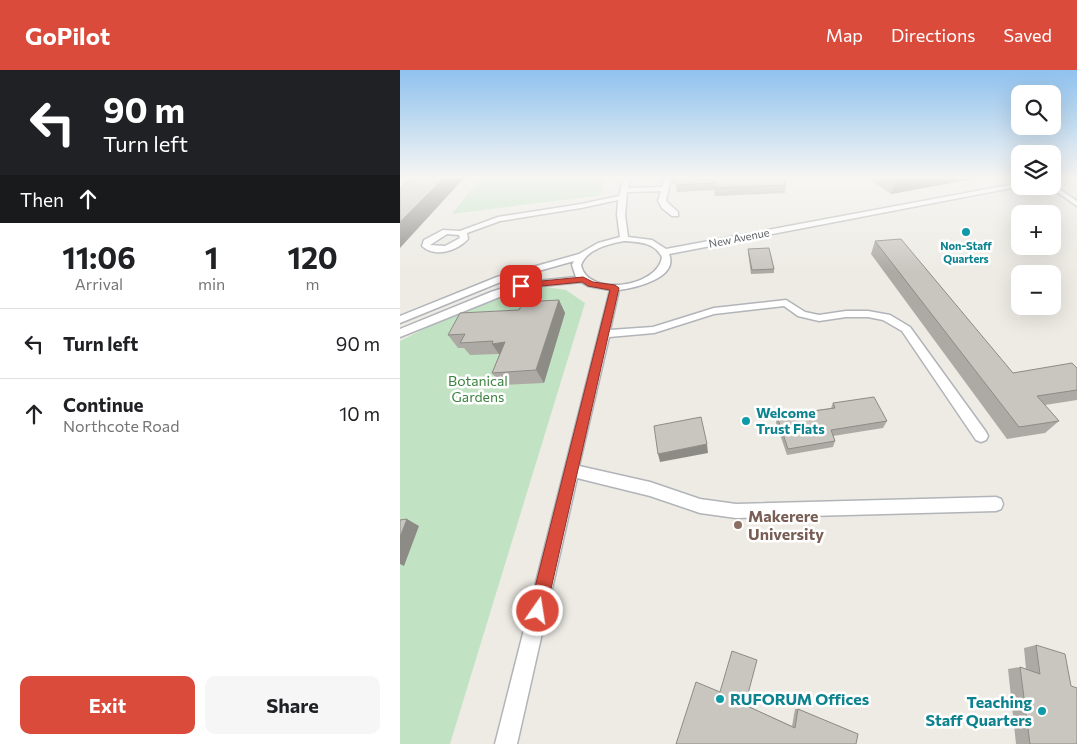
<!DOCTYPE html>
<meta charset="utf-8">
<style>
:root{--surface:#fff;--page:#f6f6f6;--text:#202124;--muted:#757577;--line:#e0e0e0;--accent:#db4b3c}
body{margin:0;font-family:Commissioner,sans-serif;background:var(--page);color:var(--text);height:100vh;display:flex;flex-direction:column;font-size:19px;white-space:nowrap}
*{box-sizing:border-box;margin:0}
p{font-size:16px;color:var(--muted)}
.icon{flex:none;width:28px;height:28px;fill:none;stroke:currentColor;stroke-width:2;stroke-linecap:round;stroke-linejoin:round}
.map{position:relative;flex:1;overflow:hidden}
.drawer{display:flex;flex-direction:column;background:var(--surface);width:400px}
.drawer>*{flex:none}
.guide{background:#202124;color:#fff;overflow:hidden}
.buttons{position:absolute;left:611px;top:15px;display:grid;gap:10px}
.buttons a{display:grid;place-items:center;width:50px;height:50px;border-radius:10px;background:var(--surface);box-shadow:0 5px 20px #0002;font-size:25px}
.pin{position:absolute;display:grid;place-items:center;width:42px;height:42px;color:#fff;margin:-21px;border-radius:10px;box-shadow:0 2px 8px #0006}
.me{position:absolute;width:55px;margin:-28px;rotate:13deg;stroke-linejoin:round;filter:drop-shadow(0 0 4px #0008)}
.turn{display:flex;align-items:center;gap:18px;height:105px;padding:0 20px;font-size:22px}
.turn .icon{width:65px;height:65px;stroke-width:2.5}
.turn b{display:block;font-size:35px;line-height:42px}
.then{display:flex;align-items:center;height:48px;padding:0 20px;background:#0003;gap:10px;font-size:19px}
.eta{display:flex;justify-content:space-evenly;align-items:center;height:85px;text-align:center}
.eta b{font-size:30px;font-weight:700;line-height:35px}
.primary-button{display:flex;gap:10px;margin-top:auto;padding:10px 20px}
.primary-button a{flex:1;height:58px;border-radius:10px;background:var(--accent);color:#fff;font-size:20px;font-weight:700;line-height:58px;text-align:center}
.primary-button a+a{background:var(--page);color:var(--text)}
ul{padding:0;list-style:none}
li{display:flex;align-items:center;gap:15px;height:70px;padding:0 20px;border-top:1px solid var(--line)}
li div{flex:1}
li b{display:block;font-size:19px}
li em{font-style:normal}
header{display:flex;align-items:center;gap:30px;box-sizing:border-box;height:70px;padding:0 25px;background:var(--accent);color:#fff}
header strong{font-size:24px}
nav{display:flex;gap:28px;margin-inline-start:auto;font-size:18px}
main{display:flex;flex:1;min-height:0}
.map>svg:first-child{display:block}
</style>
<header>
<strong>GoPilot</strong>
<nav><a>Map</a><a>Directions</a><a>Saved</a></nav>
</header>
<main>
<section class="drawer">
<div class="guide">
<div class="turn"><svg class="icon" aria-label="left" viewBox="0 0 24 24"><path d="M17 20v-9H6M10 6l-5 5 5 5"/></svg><div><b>90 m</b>Turn left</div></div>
<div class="then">Then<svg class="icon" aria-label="ahead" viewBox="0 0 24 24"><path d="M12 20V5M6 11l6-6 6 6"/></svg></div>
</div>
<div class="eta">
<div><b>11:06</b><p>Arrival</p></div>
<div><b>1</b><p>min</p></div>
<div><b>120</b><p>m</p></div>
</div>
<ul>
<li><svg class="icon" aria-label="left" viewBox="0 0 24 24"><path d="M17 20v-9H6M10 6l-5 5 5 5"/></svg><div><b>Turn left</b></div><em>90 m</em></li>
<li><svg class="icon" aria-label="ahead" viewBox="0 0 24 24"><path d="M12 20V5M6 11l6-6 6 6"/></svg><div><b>Continue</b><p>Northcote Road</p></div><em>10 m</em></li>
</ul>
<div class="primary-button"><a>Exit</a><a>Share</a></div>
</section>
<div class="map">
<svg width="677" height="674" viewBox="0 0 677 674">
<rect width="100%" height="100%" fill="#edebe4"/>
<!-- green -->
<path fill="#c2e3c3" d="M81,107H205L201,125L52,144Z
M146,217L166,220L185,233L50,674H0V271L71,235L117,219Z"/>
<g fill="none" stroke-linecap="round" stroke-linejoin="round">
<defs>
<path id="service" d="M224,107H230L228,118L262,117L265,107H271L266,131L278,142V146H272L262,138L258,131L261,121L227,122L225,145L228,167L252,170L266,179L620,113V116H622L269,184C279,208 235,218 219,220L210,260L253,257L314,238L386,230L405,242L419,245L446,241H468L490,245L510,257L586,362L588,366L586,370L581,372L576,370L502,261L483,250L468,247H446L419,251L398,246L384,236L314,244L254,263L209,267L179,396L250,412L300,429L336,434L596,427L601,429L603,434L601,439L596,441L336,448L300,443L250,426L177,408L117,674H95L210,220L188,216L181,212L122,218L0,267V259L91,222L118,213L176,207L172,195L174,191L103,211L0,253V246L97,207L179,184L198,173L220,167L217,145L218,130L181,138L100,151L67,163L68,169C57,181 35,188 22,176L24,170L43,160L60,161L98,147L181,134L219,126ZM47,164L59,165L60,168L45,176L30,175ZM224,171C239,172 254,172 262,187C258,218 187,227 181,195C187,179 208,174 224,171Z
M652,107H666L652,111Z
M652,114L677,131V136L650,117Z"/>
</defs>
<!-- service casing -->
<use href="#service" stroke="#b1b4b8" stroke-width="3"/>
<!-- service -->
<use href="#service" fill="#fff" fill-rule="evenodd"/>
</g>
<!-- wall -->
<path fill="#adaaa5" d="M271,107H384L386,115L385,123L315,126L314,120L277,122L276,113H272Z
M466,107H583L491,124Z
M475,171L613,303L677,298V330L645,335L659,351L645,363L607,369L471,184Z
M348,179L374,199V203L351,204L348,183Z
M159,230L165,243L144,313L101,315L92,303L99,285V284L70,285L64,278H58L48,265L119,240Z
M433,333L487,351L483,358L433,366L435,371L433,377L387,385L376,353L377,346L431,338Z
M636,575L677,674H616L608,599L620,597L626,599L624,578Z
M345,635L392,656L395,639H398L458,664L276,674Z"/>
<!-- shaded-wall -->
<path fill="#8d8b86" d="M45,107H65L0,178V152Z
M496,107H583L491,124Z
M159,230L165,243L144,313L136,300Z
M105,272L101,287L92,274Z
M307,374L308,383L260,392L258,384Z
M7,449L19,456L4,496L0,494V467Z"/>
<!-- building -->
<path fill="#c9c6c0" stroke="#8d8b86" d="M13,107H45L0,152V119Z
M275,107H384L386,115L315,118L314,113L276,115Z
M501,169L613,303L672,293L677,298V320L637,326L659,351L619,357L475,171Z
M369,178L374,199L352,200L348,179Z
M159,230L136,300L92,303L105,272L92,274L93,271L60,273L65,264L48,265L60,243L119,240L123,232Z
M474,327L487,351L431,360L435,371L388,379L377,346L435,338L433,333Z
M301,347L307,374L258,384L254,356Z
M7,449L0,467V450Z
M636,575L665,584L671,616L677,618V674H630L620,597L640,604Z
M332,581L357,590L345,635L395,658L398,639L458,664L456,674H276L296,612L320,622Z"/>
<!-- sky -->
<linearGradient id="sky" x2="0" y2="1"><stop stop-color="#8fc1ee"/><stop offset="0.53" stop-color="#f7f6f3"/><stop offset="1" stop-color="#f7f6f3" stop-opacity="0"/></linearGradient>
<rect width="677" height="202" fill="url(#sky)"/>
<!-- route -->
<path fill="#db4b3c" stroke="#8e3127" d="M183,207L193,212L215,215L219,218L146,541L143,547L138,549L132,547L129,541L210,220L188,216L182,212L121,218L116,216L121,213Z"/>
<!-- markers -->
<g fill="#0f9aa8" stroke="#fff" stroke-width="2">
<circle cx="566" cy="162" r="5"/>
<circle cx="346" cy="351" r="5"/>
<circle cx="320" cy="629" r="5"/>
<circle cx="642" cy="641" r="5"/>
</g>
<circle fill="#8d6e63" stroke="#fff" stroke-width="2" cx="338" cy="455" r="5"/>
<g text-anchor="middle" stroke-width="5" stroke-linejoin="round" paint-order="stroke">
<!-- far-street labels -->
<g font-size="11" fill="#5c5f63" stroke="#fff">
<text transform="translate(339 168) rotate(-11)" y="4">New Avenue</text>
</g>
<!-- far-culture labels -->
<g font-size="11" font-weight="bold" fill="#0d838f" stroke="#fff">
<text x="566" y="180">Non-Staff<tspan x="566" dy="13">Quarters</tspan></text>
</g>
<!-- park labels -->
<g font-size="14" fill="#3c8240" stroke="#fff">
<text x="78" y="316">Botanical<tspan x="78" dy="16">Gardens</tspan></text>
</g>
<!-- culture labels -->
<g font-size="14" font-weight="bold" fill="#0d838f" stroke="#fff" text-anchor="start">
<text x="356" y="348">Welcome<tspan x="356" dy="16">Trust Flats</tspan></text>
</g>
<!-- near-education labels -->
<g font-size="16" font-weight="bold" fill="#785e54" stroke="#fff" text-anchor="start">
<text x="348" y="452">Makerere<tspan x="348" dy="18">University</tspan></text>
</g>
<!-- near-culture labels -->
<g font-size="16" font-weight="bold" fill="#0d838f" stroke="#fff" text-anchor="start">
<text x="330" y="635">RUFORUM Offices</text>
<text x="632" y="638" text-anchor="end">Teaching<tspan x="632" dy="18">Staff Quarters</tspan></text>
</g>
</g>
</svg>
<div class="buttons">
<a><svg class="icon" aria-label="search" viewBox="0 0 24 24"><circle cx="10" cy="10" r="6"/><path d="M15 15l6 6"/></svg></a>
<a><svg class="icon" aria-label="layers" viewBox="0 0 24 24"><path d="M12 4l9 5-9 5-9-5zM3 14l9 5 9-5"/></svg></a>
<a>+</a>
<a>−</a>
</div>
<div class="pin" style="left:121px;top:216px;background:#d93025"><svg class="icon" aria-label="arrive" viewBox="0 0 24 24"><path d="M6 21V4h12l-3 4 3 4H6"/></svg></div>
<svg class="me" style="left:138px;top:541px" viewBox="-20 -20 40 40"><circle r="17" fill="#db4b3c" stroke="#fff" stroke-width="3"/><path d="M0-11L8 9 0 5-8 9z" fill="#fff"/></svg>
</div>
</main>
